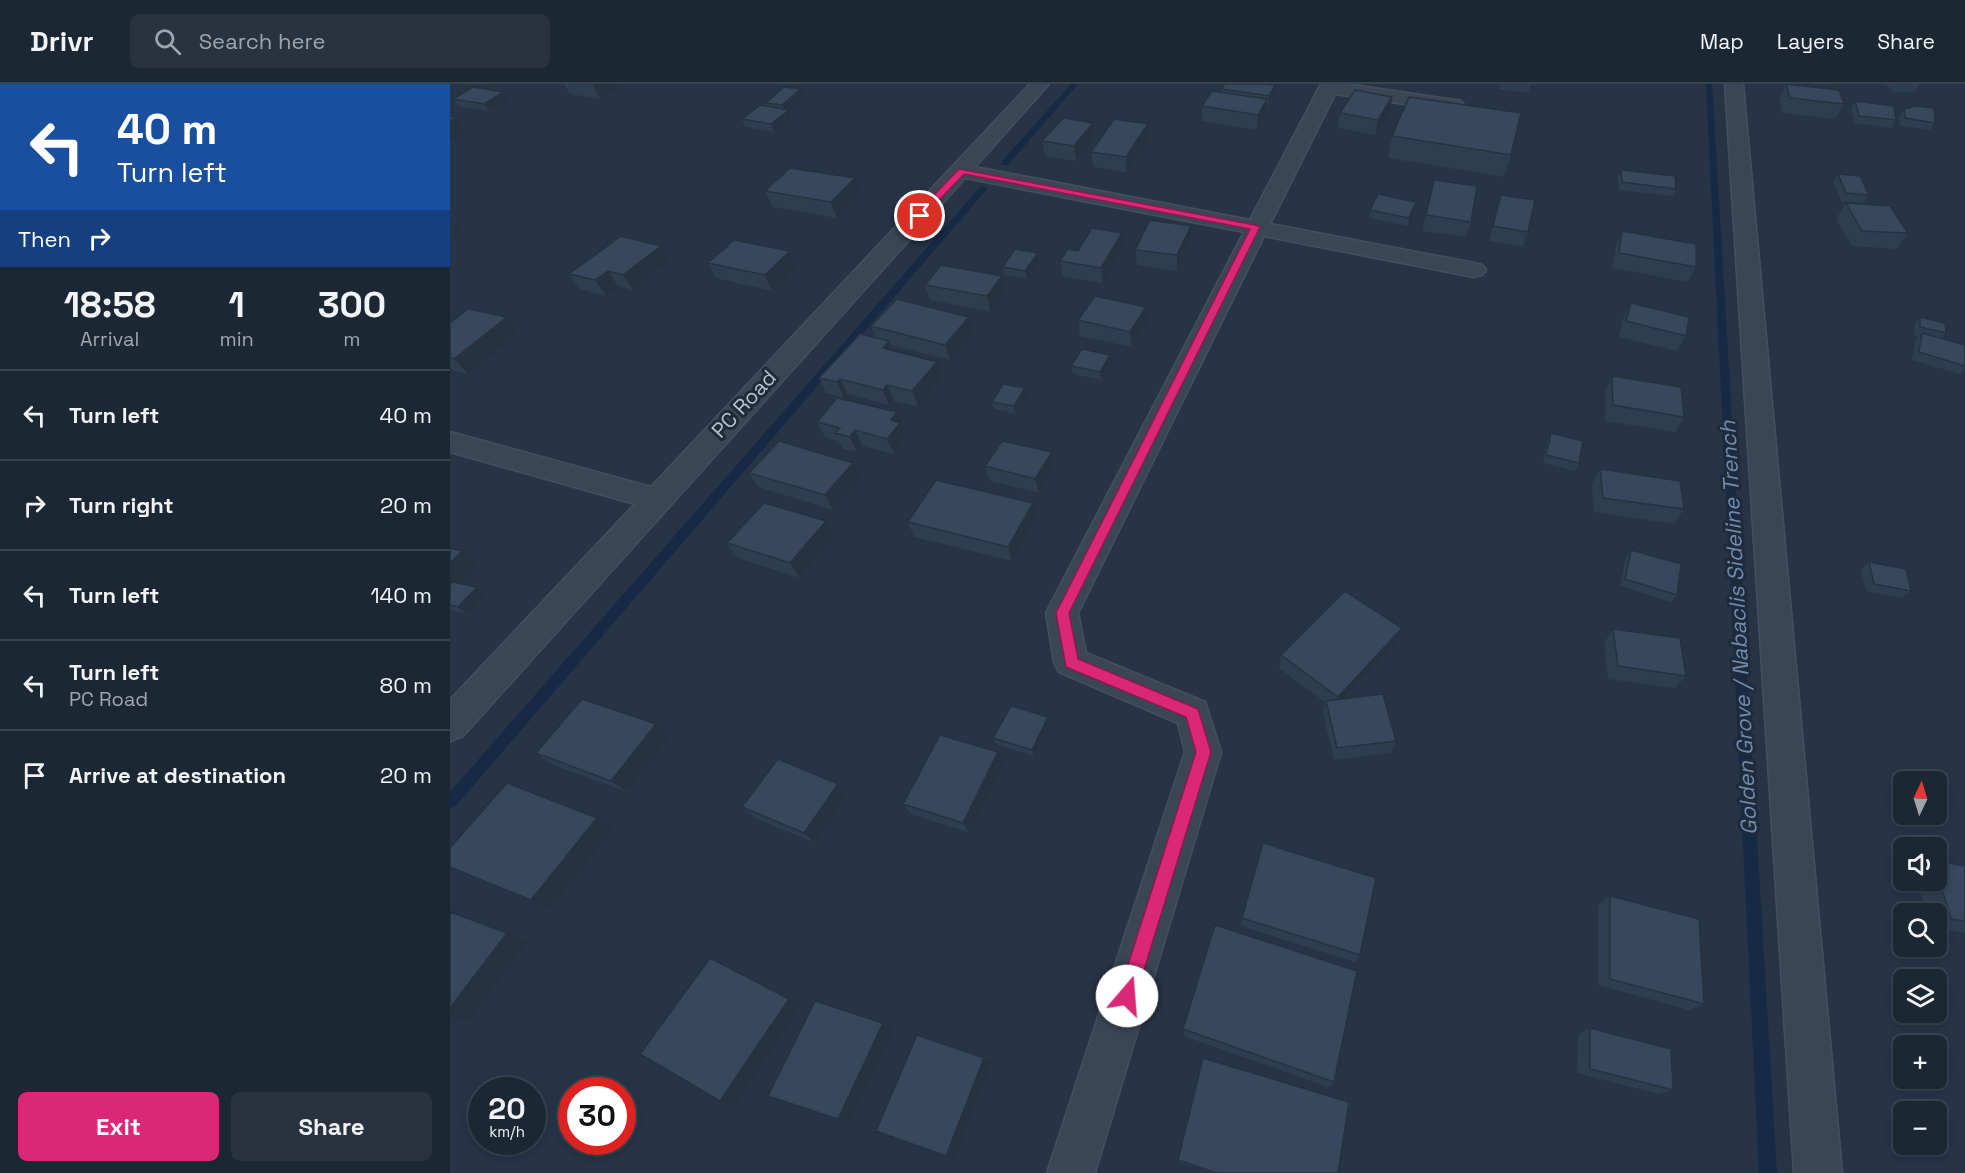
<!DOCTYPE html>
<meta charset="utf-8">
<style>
:root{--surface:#1c2734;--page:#293340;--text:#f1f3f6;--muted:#a0a5ac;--line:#3a444f;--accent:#db2777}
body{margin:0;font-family:"Space Grotesk",sans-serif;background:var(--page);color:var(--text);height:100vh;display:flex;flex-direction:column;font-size:22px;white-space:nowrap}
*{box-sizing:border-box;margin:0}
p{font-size:20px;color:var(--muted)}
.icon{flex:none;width:33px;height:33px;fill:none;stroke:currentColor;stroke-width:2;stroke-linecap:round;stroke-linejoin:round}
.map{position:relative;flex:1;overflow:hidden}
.sheet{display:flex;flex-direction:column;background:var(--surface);width:450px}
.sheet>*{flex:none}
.banner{background:#1a4fa0;color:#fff;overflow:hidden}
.needle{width:39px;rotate:4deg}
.tools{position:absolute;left:1443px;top:687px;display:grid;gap:12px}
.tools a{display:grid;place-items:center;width:54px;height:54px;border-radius:9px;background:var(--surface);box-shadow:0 3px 9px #0003,0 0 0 2px var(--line);font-size:30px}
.speed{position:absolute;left:18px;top:993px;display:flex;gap:12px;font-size:30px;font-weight:700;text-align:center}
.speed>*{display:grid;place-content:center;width:78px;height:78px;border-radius:50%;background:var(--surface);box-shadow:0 3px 9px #0003,0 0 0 2px var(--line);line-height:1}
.speed small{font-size:15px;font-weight:400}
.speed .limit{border:9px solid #d22;background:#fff;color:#111}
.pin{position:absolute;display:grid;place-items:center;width:51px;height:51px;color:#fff;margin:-26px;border:3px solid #fff;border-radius:50%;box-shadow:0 2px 6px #0007}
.me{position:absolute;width:66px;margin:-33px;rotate:18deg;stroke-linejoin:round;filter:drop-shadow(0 0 4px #0008)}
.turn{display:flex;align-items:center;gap:21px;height:126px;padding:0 18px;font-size:27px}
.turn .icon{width:78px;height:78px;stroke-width:2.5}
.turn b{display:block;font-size:42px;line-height:51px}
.then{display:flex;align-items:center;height:57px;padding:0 18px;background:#0003;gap:12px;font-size:22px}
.eta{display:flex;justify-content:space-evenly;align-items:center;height:102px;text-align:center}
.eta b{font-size:36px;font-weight:700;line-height:42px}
.primary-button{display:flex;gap:12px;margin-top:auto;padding:12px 18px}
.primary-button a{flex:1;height:69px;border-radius:9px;background:var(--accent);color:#fff;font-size:24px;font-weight:700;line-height:69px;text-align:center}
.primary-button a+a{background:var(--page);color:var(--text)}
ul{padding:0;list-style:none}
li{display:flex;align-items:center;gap:18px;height:90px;padding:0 18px;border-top:2px solid var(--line)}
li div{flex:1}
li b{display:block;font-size:22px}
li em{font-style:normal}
header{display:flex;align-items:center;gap:36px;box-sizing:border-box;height:84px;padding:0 30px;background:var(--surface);border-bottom:2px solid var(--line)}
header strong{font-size:28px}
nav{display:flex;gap:33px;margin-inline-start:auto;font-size:21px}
.search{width:420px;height:54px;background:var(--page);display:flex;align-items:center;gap:15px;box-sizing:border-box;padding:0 21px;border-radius:9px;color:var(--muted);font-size:22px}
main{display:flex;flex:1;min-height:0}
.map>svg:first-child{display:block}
</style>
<header>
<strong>Drivr</strong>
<div class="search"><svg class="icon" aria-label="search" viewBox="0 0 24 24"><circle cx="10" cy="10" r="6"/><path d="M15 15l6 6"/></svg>Search here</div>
<nav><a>Map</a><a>Layers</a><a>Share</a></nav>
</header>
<main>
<section class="sheet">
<div class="banner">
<div class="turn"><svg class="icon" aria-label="left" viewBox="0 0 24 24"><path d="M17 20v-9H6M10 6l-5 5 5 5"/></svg><div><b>40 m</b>Turn left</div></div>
<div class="then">Then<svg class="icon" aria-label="right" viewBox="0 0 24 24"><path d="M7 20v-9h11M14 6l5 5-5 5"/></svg></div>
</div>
<div class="eta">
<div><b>18:58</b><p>Arrival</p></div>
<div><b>1</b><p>min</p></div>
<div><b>300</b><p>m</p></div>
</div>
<ul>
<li><svg class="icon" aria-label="left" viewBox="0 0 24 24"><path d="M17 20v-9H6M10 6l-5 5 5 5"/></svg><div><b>Turn left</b></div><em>40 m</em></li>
<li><svg class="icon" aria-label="right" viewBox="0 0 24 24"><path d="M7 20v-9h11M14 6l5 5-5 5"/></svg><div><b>Turn right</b></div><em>20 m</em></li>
<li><svg class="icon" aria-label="left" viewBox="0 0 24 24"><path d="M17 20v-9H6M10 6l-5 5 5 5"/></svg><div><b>Turn left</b></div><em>140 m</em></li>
<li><svg class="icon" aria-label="left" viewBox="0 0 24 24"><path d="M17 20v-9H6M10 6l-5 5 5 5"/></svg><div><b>Turn left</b><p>PC Road</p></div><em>80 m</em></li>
<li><svg class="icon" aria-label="arrive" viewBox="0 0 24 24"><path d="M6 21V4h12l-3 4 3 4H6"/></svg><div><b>Arrive at destination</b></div><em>20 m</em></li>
</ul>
<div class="primary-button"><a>Exit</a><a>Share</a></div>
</section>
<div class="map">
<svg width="1515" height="1089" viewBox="0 0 1515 1089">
<rect width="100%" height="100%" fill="#263446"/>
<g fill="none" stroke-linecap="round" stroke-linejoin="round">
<!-- stream -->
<path fill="#172a45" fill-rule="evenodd" d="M621,0H628L558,81H552V77Z
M1256,0H1262L1327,1089H1309Z
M531,102L538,104L5,723L0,724V708Z"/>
<defs>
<path id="minor" d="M580,0H599L525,83L800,136L871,0H896L1011,17L1014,21L1011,25L1004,27L885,10L820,140L1024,179L1032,181L1036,186L1032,191L1024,193L814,152L628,529L636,569L755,618L771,668L645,1089H597L735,668L728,639L609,588L604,578L596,529L794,148L515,94L13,652L0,657V616L185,420L0,368V348L201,403Z
M1275,0H1293L1392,1089H1344Z"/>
</defs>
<!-- minor casing -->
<use href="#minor" stroke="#444f5e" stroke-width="3"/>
<!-- minor -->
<use href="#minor" fill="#3a4655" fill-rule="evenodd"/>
</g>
<!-- wall -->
<path fill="#2f3e4f" d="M114,0H172L150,15L120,10Z
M1050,0H1081L1078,9L1049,5Z
M1336,0L1394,20L1385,35L1332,29L1329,15Z
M1435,0H1469V1L1464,8H1443Z
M351,5L354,13L339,26L342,33L324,48L295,43L292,35L317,22L316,19Z
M771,5L824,9L818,20H817L816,30L807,46L752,37V22L771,8Z
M3,15L58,16L39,27L8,22Z
M1405,17L1446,36L1441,44L1405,39L1401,25Z
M1454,25L1485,39L1480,46L1450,42L1449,33Z
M940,28L925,51L888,44L890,29Z
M643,39L645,54L626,77L595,72L592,57Z
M698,40V55L677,88L643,83L641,68Z
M942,52L1061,71L1054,93L938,74Z
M1171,86L1226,105L1222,112L1169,106L1168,93Z
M1388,90L1419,111L1414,119L1391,117L1383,98Z
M984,96L1021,138L1016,153L972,147Z
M315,107L410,109L387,134L322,123Z
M1051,111L1078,148L1073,163L1039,157Z
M966,118L965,126L958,142L919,134L920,126Z
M1396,119L1458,149L1447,165L1402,162L1386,135Z
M741,142V157L727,187L687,181L685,166Z
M1172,147L1246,183L1238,198L1162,184L1166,162Z
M672,149L673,164L653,199L613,193L610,177L628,167Z
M340,167L347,183L322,207L266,194L258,179Z
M220,177L183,206L168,202L156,212L130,205L119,190Z
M589,177L577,195L554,191L553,183Z
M475,201L556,208L541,228L480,216Z
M1181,219L1236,252L1227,267L1169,253L1173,235Z
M696,223L697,239L682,263L630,252L628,236Z
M519,233L523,249L500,276L440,261L442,266L492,293L468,323L444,317L439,321L397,310L394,314L376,309L369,294L426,254L421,242Z
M1470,233L1496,249L1491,254L1515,261V284L1510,290L1462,276L1465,257L1469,252L1464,251V241Z
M0,239L69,249L18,290L4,287L0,290Z
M660,271L661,279L651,296L623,290L621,282Z
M1162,292L1234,333L1225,348L1155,337V307Z
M575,304L577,312L566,330L544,325L542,318Z
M447,328L456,354L444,370L412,362L407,368L393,365L389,357L375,353L367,338Z
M1101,349L1129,379L1125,387L1093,379L1097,357Z
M403,379L410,394L383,426L309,403L299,389Z
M535,382L605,383L589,409L540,397Z
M1150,385L1234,425L1224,440L1144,428L1142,400Z
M587,434L562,477L464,453L458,438Z
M376,437L384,452L350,494L288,474L277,459Z
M0,464L12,467L28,481L10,500L35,510L17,530L0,526Z
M1181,466L1227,511L1221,518L1170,502L1176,473Z
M1419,478L1461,507L1452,514L1416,507L1411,485Z
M952,544L947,557L895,615L946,657L941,669L884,676L873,629L875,618L829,584L831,571Z
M1163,545L1236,592L1225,604L1158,595L1154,559Z
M598,633L600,639L584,672L546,660L543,654Z
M206,640L220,652L177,708L103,681L86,669Z
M554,679L520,749L461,730L453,720Z
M388,700L397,711L365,759L305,734L292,723Z
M1486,777L1515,782V849L1486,844V830H1476L1467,796H1486Z
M1160,812L1254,920L1239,926L1148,901V821Z
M792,834L910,871L905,878L791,842Z
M1140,944L1223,1006L1208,1010L1127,989L1128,950Z
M733,945L884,998L878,1003L734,952Z
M728,1076L888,1089H764L729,1078Z"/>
<!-- shaded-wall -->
<path fill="#263240" d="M142,0H172L150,15Z
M825,1L824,9L818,20L819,12Z
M351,5L354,13L339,26L342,33L324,48L321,40L335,28L332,21Z
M54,8L58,16L39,27L34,20Z
M942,13L940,28L925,51L928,36Z
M817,15L816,30L807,46L808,31Z
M7,34L17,49L0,58V37Z
M643,39L645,54L626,77L624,62Z
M698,40V55L677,88L676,73Z
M405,94L410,109L387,134L381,118Z
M966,118L965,126L958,142L959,134Z
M5,140L11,148L0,155V143Z
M741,142V157L727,187V171Z
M672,149L673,164L653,199L651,184Z
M211,162L220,177L183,206L173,191Z
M340,167L347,183L322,207L315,191Z
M588,169L589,177L577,195L575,187Z
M158,187L168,202L156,212L145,196Z
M552,192L556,208L541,228L537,212Z
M696,223L697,239L682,263L680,248Z
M57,233L69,249L18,290L4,275Z
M519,233L523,249L500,276L495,261Z
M439,257L444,273L433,264Z
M660,271L661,279L651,296L650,288Z
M487,278L492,293L468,323L462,307Z
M0,283L4,287L0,290Z
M390,295L397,310L394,314L387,298Z
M437,301L444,317L439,321L433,306Z
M575,304L577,312L566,330L564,322Z
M447,328L456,354L444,370L437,355L441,336Z
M405,346L412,362L407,368L400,353Z
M602,368L605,383L589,409L585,395Z
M403,379L410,394L383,426L375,411Z
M583,419L587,434L562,477L558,463Z
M376,437L384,452L350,494L340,479Z
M12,467L28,481L0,511V479Z
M27,503L35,510L17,530L8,523Z
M952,544L947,557L885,625L888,613Z
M598,633L600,639L584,672L582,666Z
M206,640L220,652L177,708L161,697Z
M548,668L554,679L520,749L513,739Z
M388,700L397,711L365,759L354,749Z
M147,734L163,744L101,824L81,816Z
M0,828L77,857L18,937L0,932Z
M260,874L351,921L286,1020L270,1017Z
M433,939L443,944L401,1038L388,1035Z
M534,974L541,978L505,1073L496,1072Z"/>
<!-- building -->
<path fill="#37485c" stroke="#263240" stroke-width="1.5" d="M775,0H815L825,1L819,12L771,5Z
M1336,0L1389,6L1394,20L1340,14Z
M23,3L54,8L34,20L3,15Z
M334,3L351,5L332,21L316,19Z
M905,6L942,13L928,36L890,29Z
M762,7L817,15L808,31L752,22Z
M959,13L1071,29L1061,71L942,52Z
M1405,17L1444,22L1446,36L1409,32Z
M310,21L339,26L321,40L292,35Z
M1466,22L1484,24L1485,39L1455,34L1454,25Z
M0,32L7,34L0,37Z
M613,34L643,39L624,62L592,57Z
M664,35L698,40L676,73L641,68Z
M340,84L405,94L381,118L315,107Z
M1171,86L1225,92L1226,105L1172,98Z
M1388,90L1410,92L1419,111L1396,109Z
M984,96L1027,102L1021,138L976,131Z
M928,110L966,118L959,134L920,126Z
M1051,111L1085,116L1078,148L1043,142Z
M1396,119L1440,122L1458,149L1412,147Z
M700,136L741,142L727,171L685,166Z
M642,144L672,149L651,184L610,177L618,165L628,167Z
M1172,147L1246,160V183L1169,169Z
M171,152L211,162L173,191L158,187L145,196L119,190Z
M284,156L340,167L315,191L258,179Z
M565,165L588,169L575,187L553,183Z
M491,181L552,192L537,212L475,201Z
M645,212L696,223L680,248L628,236Z
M447,215L519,233L495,261L421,242Z
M1181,219L1239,233L1236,252L1176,237Z
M18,225L57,233L4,275L0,274V239Z
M1470,233L1495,239L1496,249L1470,243Z
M1472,249L1515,261V282L1469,268Z
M410,250L439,257L433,264L487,278L462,307L437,301L433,306L390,295L387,298L369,294Z
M632,265L660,271L650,288L621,282Z
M1162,292L1231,303L1234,333L1163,321Z
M553,300L575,304L564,322L542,318Z
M387,314L447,328L441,336L450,339L437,355L405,346L400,353L385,349L390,344L367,338Z
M1101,349L1133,357L1129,379L1096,371Z
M329,357L403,379L375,411L299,389Z
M552,357L602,368L585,395L535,382Z
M1150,385L1230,397L1234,425L1153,414Z
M486,396L583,419L558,463L458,438Z
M314,419L376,437L340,479L277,459Z
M0,464L12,467L0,479Z
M1181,466L1231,480L1227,511L1175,495Z
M1419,478L1456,485L1461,507L1424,500Z
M3,498L27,503L8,523L0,521V501Z
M895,507L952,544L888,613L831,571Z
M1163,545L1230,554L1236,592L1168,582Z
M933,610L946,657L887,664L876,617Z
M132,615L206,640L161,697L86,669Z
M561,622L598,633L582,666L543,654Z
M490,651L548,668L513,739L453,720Z
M328,675L388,700L354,749L292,723Z
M57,699L147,734L81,816L0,783V764Z
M813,759L926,794L910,871L792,834Z
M1486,777L1515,782V837L1501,835L1486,785Z
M1160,812L1249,835L1254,920L1160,895Z
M0,828L57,849L0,924Z
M765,841L907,887L884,998L733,945Z
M260,874L339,915L270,1017L190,970Z
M365,917L433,939L388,1035L318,1012Z
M1140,944L1221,965L1223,1006L1140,985Z
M467,951L534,974L496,1072L426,1047Z
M753,974L899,1018L888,1089H767L728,1076Z"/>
<!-- route -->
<path fill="#db2777" stroke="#8e194d" stroke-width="1.5" d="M509,85L805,141L810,143L619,529L628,575L748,625L761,668L686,912L683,918L677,921L670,918L668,912L746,668L736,633L616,583L606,529L800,145L514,90L473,133H466V130Z"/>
<g text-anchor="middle" stroke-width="6" stroke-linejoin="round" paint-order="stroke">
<!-- street labels -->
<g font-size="21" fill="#b8c1ce" stroke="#1f2b3b">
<text transform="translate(294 320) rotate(-47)" y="7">PC Road</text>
</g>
<!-- water labels -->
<g font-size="22" font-style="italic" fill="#6f8baf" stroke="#1f2b3b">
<text transform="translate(1288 544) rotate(-93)" y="8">Golden Grove / Nabaclis Sideline Trench</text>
</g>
</g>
</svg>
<div class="tools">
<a><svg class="needle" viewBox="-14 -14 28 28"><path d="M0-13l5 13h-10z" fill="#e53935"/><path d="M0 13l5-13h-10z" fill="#a0a5ac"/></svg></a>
<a><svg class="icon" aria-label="sound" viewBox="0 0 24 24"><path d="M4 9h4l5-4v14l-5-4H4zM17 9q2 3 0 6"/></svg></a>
<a><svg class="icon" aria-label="search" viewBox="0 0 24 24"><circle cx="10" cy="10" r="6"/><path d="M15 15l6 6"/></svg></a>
<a><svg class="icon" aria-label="layers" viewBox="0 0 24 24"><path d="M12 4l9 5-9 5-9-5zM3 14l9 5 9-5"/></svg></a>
<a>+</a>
<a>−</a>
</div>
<div class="speed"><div>20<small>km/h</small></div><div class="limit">30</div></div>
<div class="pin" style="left:470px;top:132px;background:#d93025"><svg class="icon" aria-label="arrive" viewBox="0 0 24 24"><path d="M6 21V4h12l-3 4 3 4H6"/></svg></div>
<svg class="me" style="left:677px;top:912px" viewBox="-20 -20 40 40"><circle r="19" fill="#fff"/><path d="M0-13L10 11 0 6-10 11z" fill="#db2777"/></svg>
</div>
</main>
